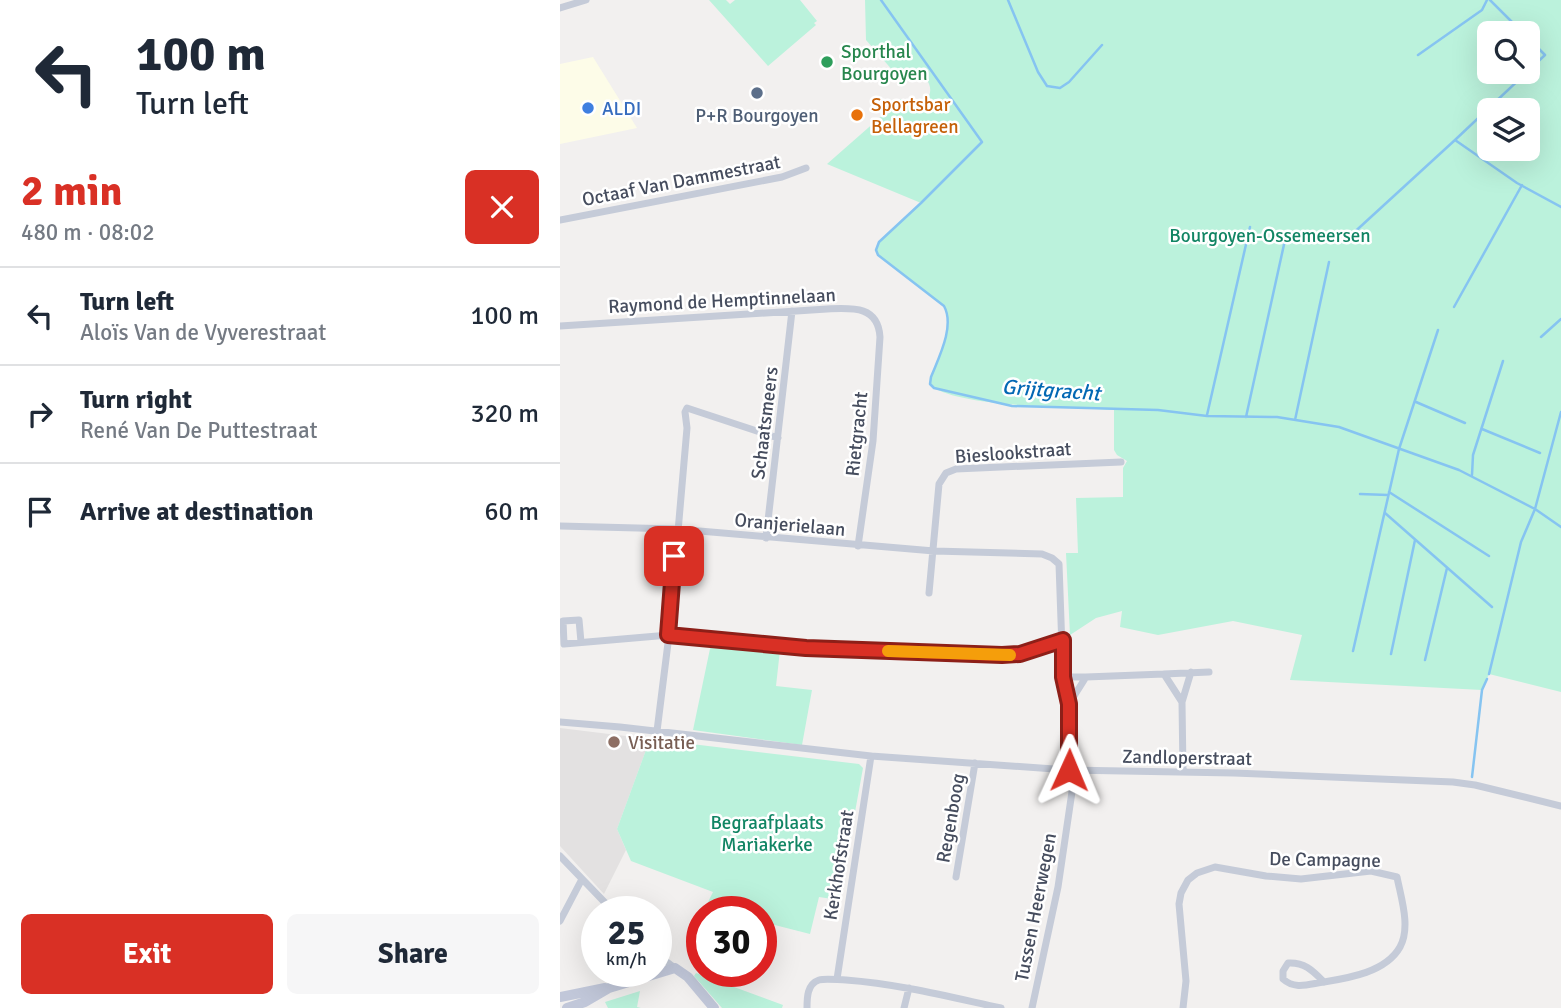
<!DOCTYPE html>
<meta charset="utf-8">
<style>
:root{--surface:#fff;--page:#f6f6f7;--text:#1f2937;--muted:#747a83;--line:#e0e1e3;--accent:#d93025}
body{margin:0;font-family:Signika,sans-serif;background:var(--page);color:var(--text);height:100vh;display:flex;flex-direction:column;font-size:26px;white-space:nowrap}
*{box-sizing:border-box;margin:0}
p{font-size:23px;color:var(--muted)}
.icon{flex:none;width:38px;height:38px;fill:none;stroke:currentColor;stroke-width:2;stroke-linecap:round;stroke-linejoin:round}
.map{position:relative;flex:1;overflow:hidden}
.side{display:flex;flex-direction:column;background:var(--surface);width:560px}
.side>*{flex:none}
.hud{background:#fff;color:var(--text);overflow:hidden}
.buttons{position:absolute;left:917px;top:21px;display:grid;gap:14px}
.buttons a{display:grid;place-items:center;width:63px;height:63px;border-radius:10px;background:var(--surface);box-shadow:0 7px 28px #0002;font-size:35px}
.speed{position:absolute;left:21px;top:896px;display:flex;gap:14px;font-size:35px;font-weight:700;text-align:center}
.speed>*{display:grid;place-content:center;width:91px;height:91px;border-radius:50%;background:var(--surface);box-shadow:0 7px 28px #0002;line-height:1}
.speed small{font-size:18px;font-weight:400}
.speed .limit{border:10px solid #d22;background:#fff;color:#111}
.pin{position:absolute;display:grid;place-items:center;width:60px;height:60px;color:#fff;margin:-30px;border-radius:14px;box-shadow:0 4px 10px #0006}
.me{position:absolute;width:77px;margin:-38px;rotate:1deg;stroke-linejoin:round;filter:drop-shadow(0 0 5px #0008)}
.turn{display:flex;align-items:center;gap:24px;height:147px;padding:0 21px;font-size:32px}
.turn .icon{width:91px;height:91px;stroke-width:2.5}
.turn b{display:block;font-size:49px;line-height:60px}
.round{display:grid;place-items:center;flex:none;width:74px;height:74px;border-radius:10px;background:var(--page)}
.summary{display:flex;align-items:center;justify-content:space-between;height:119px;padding:0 21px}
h1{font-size:42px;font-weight:800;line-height:52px;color:var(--accent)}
.button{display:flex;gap:14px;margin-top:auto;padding:14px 21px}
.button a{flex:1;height:80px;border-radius:10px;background:var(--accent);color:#fff;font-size:28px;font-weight:800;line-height:80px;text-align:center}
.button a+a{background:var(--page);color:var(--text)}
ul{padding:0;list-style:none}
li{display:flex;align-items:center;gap:21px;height:98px;padding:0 21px;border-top:2px solid var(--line)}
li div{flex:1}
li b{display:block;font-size:26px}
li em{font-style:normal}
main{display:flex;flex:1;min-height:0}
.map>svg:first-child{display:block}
</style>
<main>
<section class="side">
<div class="hud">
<div class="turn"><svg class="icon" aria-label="left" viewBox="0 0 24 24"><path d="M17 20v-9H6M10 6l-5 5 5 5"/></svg><div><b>100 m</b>Turn left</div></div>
</div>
<div class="summary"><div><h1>2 min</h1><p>480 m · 08:02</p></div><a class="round" style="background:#d93025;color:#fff"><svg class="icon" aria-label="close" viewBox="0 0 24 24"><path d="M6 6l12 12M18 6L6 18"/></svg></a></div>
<ul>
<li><svg class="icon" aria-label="left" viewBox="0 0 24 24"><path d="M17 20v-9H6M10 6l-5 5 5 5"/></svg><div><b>Turn left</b><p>Aloïs Van de Vyverestraat</p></div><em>100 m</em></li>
<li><svg class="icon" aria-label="right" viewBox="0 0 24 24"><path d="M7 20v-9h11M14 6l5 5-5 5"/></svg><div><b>Turn right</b><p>René Van De Puttestraat</p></div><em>320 m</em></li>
<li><svg class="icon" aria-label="arrive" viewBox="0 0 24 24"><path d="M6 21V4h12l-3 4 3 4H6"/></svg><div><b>Arrive at destination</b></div><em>60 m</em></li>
</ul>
<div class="button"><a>Exit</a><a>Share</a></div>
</section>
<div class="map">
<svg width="1001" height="1008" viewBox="0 0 1001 1008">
<rect width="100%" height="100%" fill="#f2f0ef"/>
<!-- commercial -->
<path fill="#fdfce8" d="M33,57L77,128L0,144V64Z"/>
<!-- education -->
<path fill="#e3e1e1" d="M0,728L90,739L57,829L66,850L44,894L0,846Z"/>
<!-- green -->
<path fill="#bbf2dc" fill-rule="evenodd" d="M149,0H166L170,4L175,0H240L257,21L254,23L256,25L208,66Z
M305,0H1001V692L929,674L922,690L730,680L742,635L673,621L598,635L560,627L562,611L536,618L510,635L506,553H518L516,498L563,497V468L567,461L557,455L554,450V410C519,407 391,408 370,384C373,360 398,330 384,306L318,255L316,250L319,242L361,203L267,164L341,99L353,106C376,104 376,76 353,73L341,80L306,40ZM929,33H968V72H929ZM929,110H968V149H929Z
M151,644L220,650L216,686L252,690L242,745L133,730Z
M90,739L299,764L303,768L279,900L259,897L250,934L203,922L201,928V912H143L153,892L71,861L57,829Z
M136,973L223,1005L222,1008H162L134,976Z
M80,991L77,1007L81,1008H48L45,1002Z"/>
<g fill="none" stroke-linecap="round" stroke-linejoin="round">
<!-- stream -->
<path stroke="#86c4f1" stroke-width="2.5" d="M321,0L422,142L361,203L319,242L316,250L318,255L384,306C395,326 379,357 371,377L370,384L374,388L452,406L598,410L647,416L717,417L779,427L899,470L975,509L1001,527
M448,0L478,72L487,86L500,88L509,82L542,45
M930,0L963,33
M968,38L985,55L895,140L957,183L1001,207
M858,55L922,10L927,0
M788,238L895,140
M894,307L962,185
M981,337L1001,319
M856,402L905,423
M647,415L690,227
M686,417L725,240
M735,420L769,262
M922,429L980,453
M912,475L913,455L943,361
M829,492L929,556
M800,494L828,495
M825,513L932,607
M793,651L839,449L878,330
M831,654L855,540
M865,660L887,568
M929,674L961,542L975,509L1001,412
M912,777L922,690L927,679"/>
<!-- street -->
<path stroke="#c5cbd8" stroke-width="7" d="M0,8L26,0
M0,220L222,177L246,168
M0,326L267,309C291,308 318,305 320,337L313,441L298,546
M0,526L116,529L374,551L482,554L492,558L499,564L503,677L509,704L508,770L513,785L498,887L472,1008
M206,538L232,311
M369,593L379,484L386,473L396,469L561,462
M21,642L19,620L3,621L4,644L109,635L246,648L442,655L460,654L503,641
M604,674L649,672
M503,677H526
M622,702L631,672
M509,704L526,677L604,674L622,702L623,771
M0,722L60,727L311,756L508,770L674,773L893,782L915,785L1001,806
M97,731L109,635L127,428L125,412L127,408L218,438
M0,856L54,912
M396,877L415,763
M0,921L22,879
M96,954L115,968
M277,979L311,756
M247,1008C247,998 247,984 259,980C266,978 278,980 286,980C339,984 390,997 441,1008
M344,1008L349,988
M623,1008L626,981L619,904L621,893L628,880L637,873L655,867L706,876L741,879L811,871L837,877C841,898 851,927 840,947C826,972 789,978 764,982C749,984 735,990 723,979V971L728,963C745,962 753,971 764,982"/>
<!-- secondary -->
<path stroke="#c1c7d9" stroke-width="10" d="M0,997L45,988
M7,1008L25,1002L49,988L115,968L128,977L154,1008"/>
</g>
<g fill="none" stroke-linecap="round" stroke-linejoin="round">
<defs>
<path id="route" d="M114,556L108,635L246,648L442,655L460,654L503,640V677L509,704V770"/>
</defs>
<!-- route casing -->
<use href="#route" stroke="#8d1f18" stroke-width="18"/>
<!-- route -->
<use href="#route" stroke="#d93025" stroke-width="12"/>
<!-- slow -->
<path stroke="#f59e0b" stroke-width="12" d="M328,651L450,655"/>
</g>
<!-- markers -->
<circle fill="#2e9e5b" stroke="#fff" stroke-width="2.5" cx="267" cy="62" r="7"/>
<circle fill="#5c6f8a" stroke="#fff" stroke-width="2.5" cx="197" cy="93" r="7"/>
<circle fill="#3f7fe0" stroke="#fff" stroke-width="2.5" cx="28" cy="108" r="7"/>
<circle fill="#e8710a" stroke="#fff" stroke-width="2.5" cx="297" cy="115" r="7"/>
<circle fill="#8d6e63" stroke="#fff" stroke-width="2.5" cx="54" cy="742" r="7"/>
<g text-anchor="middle" stroke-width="5" stroke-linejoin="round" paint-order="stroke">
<!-- leisure labels -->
<g font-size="19" fill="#27864d" stroke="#fff" text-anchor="start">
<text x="281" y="58">Sporthal<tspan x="281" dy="22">Bourgoyen</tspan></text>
</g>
<!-- food labels -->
<g font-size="19" fill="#c56008" stroke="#fff" text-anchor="start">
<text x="311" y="111">Sportsbar<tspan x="311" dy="22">Bellagreen</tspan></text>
</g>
<!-- shop labels -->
<g font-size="19" fill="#366cbe" stroke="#fff" text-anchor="start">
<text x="42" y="115">ALDI</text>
</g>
<!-- service labels -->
<g font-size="19" fill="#4e5e75" stroke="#fff">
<text x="197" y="122">P+R Bourgoyen</text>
</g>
<!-- street labels -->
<g font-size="19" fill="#464d5e" stroke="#fff">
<text transform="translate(121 180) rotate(-11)" y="7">Octaaf Van Dammestraat</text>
<text transform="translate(162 300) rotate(-3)" y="7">Raymond de Hemptinnelaan</text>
<text transform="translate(204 423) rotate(-83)" y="7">Schaatsmeers</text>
<text transform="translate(296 434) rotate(-84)" y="7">Rietgracht</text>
<text transform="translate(453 452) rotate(-4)" y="7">Bieslookstraat</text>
<text transform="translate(230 524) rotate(5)" y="7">Oranjerielaan</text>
<text transform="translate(627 757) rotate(1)" y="7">Zandloperstraat</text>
<text transform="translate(390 818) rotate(-80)" y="7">Regenboog</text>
<text transform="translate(765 859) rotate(1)" y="7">De Campagne</text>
<text transform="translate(278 865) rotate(-81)" y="7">Kerkhofstraat</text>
<text transform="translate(475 907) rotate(-79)" y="7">Tussen Heerwegen</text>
</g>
<!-- park labels -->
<g font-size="19" fill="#118564" stroke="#fff">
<text x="710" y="242">Bourgoyen-Ossemeersen</text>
<text x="207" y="829">Begraafplaats<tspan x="207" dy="22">Mariakerke</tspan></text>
</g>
<!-- education labels -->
<g font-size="19" fill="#785e54" stroke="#fff" text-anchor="start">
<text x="68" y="749">Visitatie</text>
</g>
<!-- water labels -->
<g font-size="21" font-style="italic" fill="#0368b4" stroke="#fff">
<text transform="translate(491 390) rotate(4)" y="7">Grijtgracht</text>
</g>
</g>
</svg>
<div class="buttons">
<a><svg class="icon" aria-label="search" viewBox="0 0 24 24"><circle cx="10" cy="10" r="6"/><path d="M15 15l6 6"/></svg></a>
<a><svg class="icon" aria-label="layers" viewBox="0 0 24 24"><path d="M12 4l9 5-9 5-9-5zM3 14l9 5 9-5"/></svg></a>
</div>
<div class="speed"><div>25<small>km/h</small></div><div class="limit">30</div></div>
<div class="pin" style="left:114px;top:556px;background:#d93025"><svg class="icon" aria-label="arrive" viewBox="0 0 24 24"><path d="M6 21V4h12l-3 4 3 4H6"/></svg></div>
<svg class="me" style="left:509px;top:770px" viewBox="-20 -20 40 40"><path d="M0-17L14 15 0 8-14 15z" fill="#d93025" stroke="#fff" stroke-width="4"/></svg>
</div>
</main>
